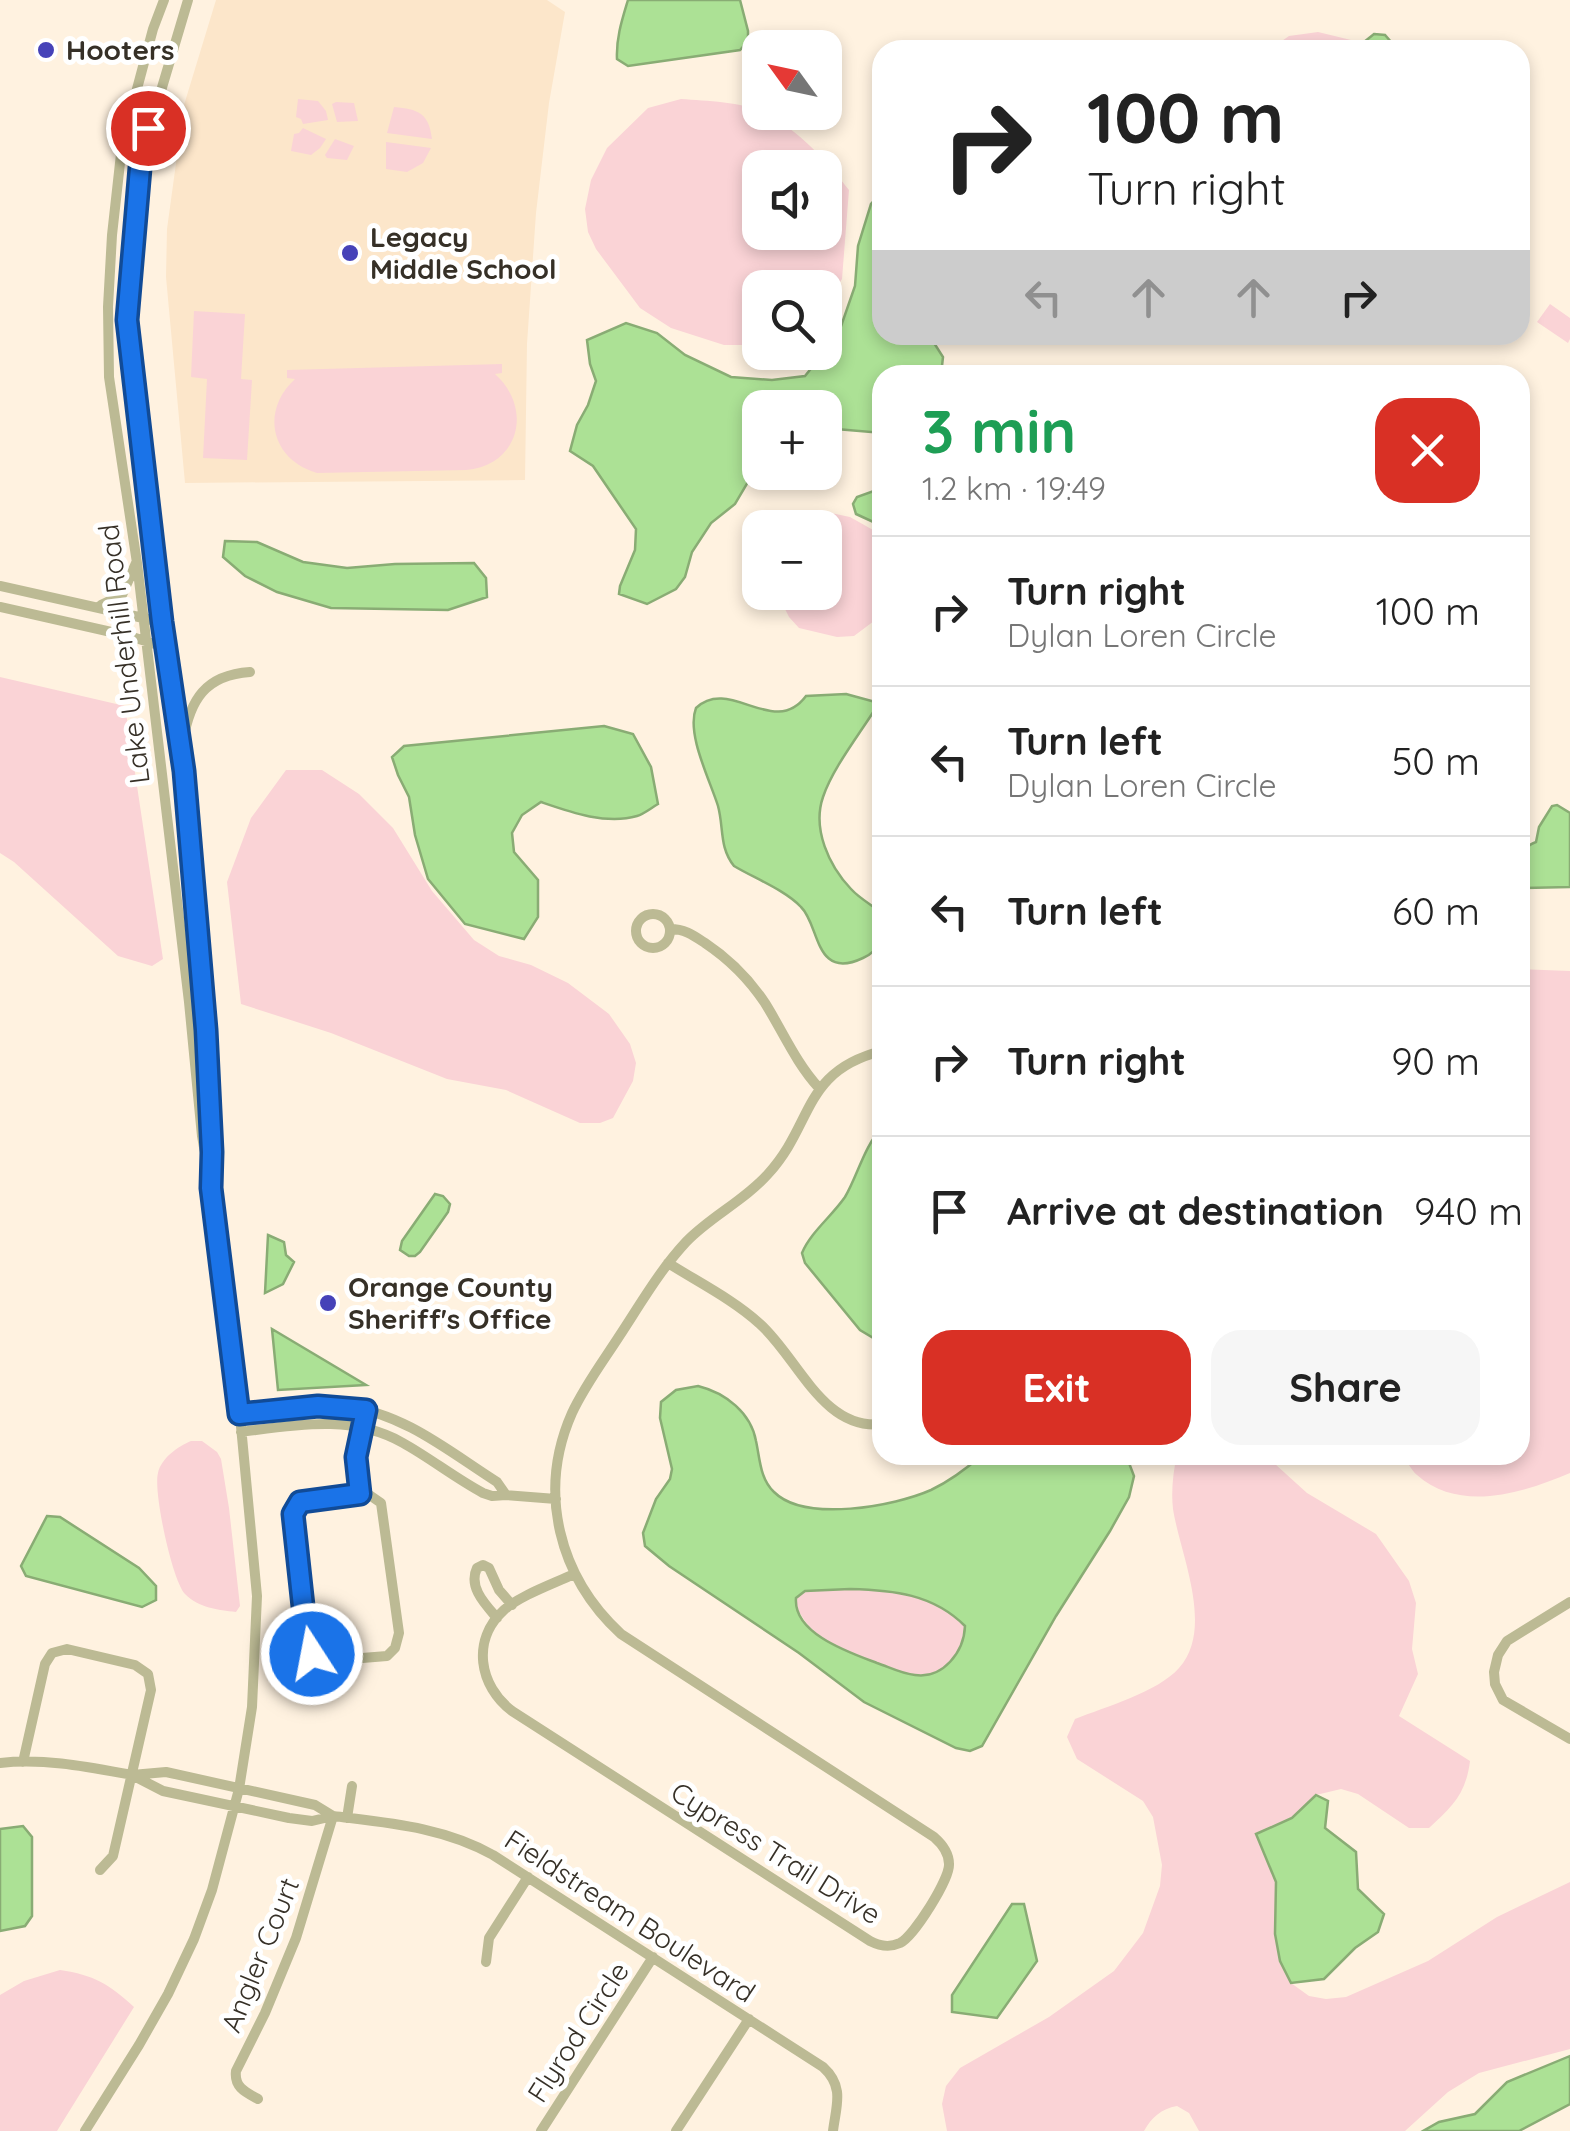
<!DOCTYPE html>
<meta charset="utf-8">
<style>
:root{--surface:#fff;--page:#f6f6f6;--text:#222;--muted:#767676;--line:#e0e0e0;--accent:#d93025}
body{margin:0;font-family:Quicksand,sans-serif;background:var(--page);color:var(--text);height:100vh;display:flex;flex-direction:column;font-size:38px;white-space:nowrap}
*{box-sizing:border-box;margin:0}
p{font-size:32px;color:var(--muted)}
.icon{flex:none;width:55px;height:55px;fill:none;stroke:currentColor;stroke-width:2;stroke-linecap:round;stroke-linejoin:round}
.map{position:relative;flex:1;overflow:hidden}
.panel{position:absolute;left:872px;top:365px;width:658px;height:1100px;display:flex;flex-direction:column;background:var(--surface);border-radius:30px;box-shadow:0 5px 15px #0003}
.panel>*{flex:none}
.top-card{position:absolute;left:872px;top:40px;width:658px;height:305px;border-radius:30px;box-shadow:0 5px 15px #0003;background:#fff;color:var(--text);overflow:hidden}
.needle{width:65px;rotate:303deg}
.tools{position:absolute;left:742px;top:30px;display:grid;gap:20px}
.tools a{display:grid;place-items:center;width:100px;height:100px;border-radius:20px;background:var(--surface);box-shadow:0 5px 15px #0003;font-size:50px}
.pin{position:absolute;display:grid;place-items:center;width:85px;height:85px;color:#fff;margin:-42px;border:5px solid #fff;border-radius:50%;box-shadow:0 2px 10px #0007}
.me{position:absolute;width:110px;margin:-55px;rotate:349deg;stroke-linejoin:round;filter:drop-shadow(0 0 8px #0008)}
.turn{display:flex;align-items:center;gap:35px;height:210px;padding:0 50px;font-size:45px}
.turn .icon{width:130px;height:130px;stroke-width:2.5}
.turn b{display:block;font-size:70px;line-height:85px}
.lanes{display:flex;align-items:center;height:95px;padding:0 50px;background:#0003;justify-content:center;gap:50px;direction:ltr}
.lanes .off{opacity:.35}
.round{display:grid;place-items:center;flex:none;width:105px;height:105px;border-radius:30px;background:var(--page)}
.overview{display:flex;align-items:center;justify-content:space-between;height:170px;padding:0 50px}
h1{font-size:60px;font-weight:700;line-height:75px;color:#1e9e55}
.action{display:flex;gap:20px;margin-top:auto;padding:20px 50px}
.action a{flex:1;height:115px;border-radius:30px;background:var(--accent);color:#fff;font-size:40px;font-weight:700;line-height:115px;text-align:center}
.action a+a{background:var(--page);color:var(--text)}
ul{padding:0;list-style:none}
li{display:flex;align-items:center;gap:30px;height:150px;padding:0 50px;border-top:2px solid var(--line)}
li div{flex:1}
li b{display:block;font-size:38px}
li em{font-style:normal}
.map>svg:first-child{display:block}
</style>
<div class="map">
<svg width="1570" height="2131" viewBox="0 0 1570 2131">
<rect width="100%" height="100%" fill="#fff2e0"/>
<!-- built -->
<path fill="#fce6ca" d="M216,0H547L565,12L549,103L536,213L527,344L525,480L185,483L166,277L167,229L184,105Z"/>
<!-- green -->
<path fill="#fad3d6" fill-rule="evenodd" d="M1318,32L1351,40L1358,45L1354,50H1269L1289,36Z
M298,99L318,101L326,111L328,120L303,124L301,119L296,117Z
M681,99C708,101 745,102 767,114C800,132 826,160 849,190L842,279L825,305V288H760V345H724L671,328L640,308L596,249L588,232L585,209L591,180L607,148L648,108ZM760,168H825V232H760Z
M336,102L354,103L358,121L337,122L332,104Z
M394,107C418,109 429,113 432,139L387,133Z
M303,128L326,139L320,148L311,155L291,151L294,134L299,133Z
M335,139L354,146L347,160L327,158L325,155Z
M386,142L431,148L423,163L407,172L386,169Z
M1550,304L1570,318V339L1568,343L1537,322Z
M194,311L245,314L241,379L252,380L247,460L203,458L207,379L191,377Z
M502,364V373L495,374C533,408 520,465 466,470L317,473C271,460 260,411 295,379L287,378V370Z
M831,513L850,517L882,535V615L854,636L837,637L799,628L789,617L777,593L825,592V528L806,527L821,516Z
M0,677L125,706L163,959L152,966L118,956L14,862L0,853Z
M286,770H322L359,794L393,828L432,891L474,940L499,956L531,965L568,983L609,1014L630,1044L636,1063L633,1081L613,1118L600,1123H580L506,1090L447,1079L331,1033L241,1004L227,882L251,818Z
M1520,969L1570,971V1473C1523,1493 1460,1513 1417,1475C1411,1470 1407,1461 1403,1455H1520Z
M191,1441H202L217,1452L221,1459L229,1508L239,1597L240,1606L236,1612C218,1610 199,1608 185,1594C172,1580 153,1491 158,1473C161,1458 179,1446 191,1441Z
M1177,1455H1265L1307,1493L1376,1534L1409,1581L1416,1603L1412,1649L1418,1674L1399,1716L1470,1761C1466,1794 1452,1807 1429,1828H1409L1358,1794L1341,1789L1316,1795L1293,1818L1256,1834L1276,1882L1275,1934L1291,1983L1309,1996L1326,1999L1346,1997L1428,1961L1497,1917L1570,1882V2049L1479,2073L1448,2092L1405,2131H1199L1189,2113L1177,2106C1161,2109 1152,2117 1144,2131H947L942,2104L946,2086L960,2068L1049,2017L1114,1971L1143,1933L1160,1886L1162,1865L1153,1817L1143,1801L1077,1759L1067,1737L1075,1719C1105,1707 1158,1692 1179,1668C1215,1628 1180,1554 1173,1509C1171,1492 1173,1472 1177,1455Z
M850,1589C893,1590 933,1594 965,1626C964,1652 943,1679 914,1675C899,1673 884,1665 869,1660C853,1654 832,1649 819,1637C809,1628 802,1617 795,1605L796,1598L805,1591Z
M60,1970C94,1975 109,1984 134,2007L57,2131H0V1995L24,1981Z"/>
<!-- water -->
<path fill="#ace195" stroke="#89ac74" stroke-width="2.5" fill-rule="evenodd" d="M628,0H740L748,31V41L740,50L628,66L617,59C616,38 622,20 628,0Z
M1374,34L1385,35L1392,43L1390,50H1354Z
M882,192V335H929L943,357L941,375H882V433L825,428V408H760V460L748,482L735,504L711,523L692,552L685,577L676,589L647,604L619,594L620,586L635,550L636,529L593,466L570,451L577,425L588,405L596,381L590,364L587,340L626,323L657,333L685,355L731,377L772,380L805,376L838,335L855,286L858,246L871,204Z
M882,488V526L856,514L853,504L857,497Z
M225,541L257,542L303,562L347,568L395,564L474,563L486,578L487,597L448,610L331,608L277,592L245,576L223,557Z
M846,694L879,703C862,731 833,767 823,797C812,829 829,866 851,889C860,899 872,905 882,913C882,933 884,949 863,958C814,981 820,925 801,907C785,890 754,878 734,866C719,847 724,828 718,806C710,780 686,734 696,708C730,676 774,739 806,696Z
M604,726L633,734L651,767L658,804C651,808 644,814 637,816C606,825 570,812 541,802L522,815L512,833L514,852L538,880V917L524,939L465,924L428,879L415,835L409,797L398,775L392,757L404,746Z
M1557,805L1570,813V887L1520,888C1520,871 1515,849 1536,842L1539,827L1552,806Z
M882,1128V1339H875L860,1330L805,1263L802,1253C810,1233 832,1216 845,1197C858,1175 864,1146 882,1128Z
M435,1194L443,1196L450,1204L448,1212L420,1252L415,1256H409L400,1250L402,1241Z
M268,1235L284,1242L286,1255L294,1262L283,1284L265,1293Z
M272,1329L366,1385L278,1390Z
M698,1386C726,1393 751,1413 756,1441C760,1459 760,1479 774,1492C805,1523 895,1506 931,1490C950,1481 966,1469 982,1455H1126L1134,1476L1129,1497L1110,1531L1056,1616L982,1746L970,1751L956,1748L864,1702L799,1653L669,1566L645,1546L643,1533L656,1499L670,1479L672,1469L660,1418L661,1402L676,1390ZM850,1589C893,1590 933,1594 965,1626C964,1652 943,1679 915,1675C902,1674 889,1667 877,1663C851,1653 793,1634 796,1598L805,1591Z
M47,1516L60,1517L139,1568L156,1586V1600L142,1607L26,1576L21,1566Z
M1316,1795L1328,1801L1325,1828L1356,1852L1358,1889L1384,1914L1378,1932L1355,1948L1324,1979L1291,1983L1280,1961L1275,1934L1276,1882L1256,1834L1292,1818Z
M23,1826L32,1837V1916L25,1926L0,1931V1829Z
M1012,1904H1024L1037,1961L997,2018L952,2012V1995Z
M1570,2056V2104L1519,2131H1423L1439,2122L1475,2114L1507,2082Z"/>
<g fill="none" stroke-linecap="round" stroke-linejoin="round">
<!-- minor -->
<path stroke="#bcba94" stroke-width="10" d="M188,0L144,148L127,320L161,622L184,771L206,1030L212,1167
M0,586L161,622
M101,605L122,595L136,563
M0,607L129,636L165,647
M183,741C190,700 205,675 250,672
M636 931a17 17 0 1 1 34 0a17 17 0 1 1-34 0Z
M670,929C685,929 693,935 705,943C729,959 749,979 765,1003C783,1032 796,1063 819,1088
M668,1263C698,1282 734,1300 760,1324C798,1358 823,1431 882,1424
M239,1414C274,1410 311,1403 347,1407C404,1413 451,1453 497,1482L506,1495L492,1496L483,1493C455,1478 430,1458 403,1443C352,1414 296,1425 241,1432
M360,1494H368L381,1503L399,1633L395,1648L387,1656L325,1661L312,1654L307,1643L293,1515L300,1502Z
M360,1494L356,1457L366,1410
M506,1495L556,1499
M574,1574C553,1584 521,1595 504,1610C471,1640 479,1686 512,1711L870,1941C880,1946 889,1948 900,1943C914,1936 950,1879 949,1864C949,1852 942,1844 934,1837L621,1634C559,1577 537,1492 572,1413C585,1385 604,1360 620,1335C641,1303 660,1270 686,1242C711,1216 744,1201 768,1174C814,1124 802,1071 882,1051
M1570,1602L1507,1641L1498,1655L1494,1672L1495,1684L1503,1700L1570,1739
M497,1618C485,1604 468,1587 477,1568L483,1565L489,1568L499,1590L512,1605
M23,1762L45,1664L52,1653L67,1649L135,1665L148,1674L151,1690L113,1856L100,1870
M0,1763C45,1758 88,1767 132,1775
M166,1772L315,1805L333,1816L312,1821L289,1818L163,1791L132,1775Z
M347,1818L352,1786
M486,1962L489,1938L528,1877
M258,2099C245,2092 234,2087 236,2071L265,2013L296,1938L333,1816C389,1823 443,1827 493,1855L823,2067C845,2087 836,2106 833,2131
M85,2131L139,2045L168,1994L194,1939L212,1890L239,1789L252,1707L257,1596L239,1405L211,1188L202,1136L189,1002L137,563L109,377L108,307L112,235L122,145L153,29L164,0
M541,2131L653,1957
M676,2131L749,2019"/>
</g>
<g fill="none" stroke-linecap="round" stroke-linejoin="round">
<defs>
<path id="route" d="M148,128L140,168L127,320L162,622L184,771L206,1030L212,1152L211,1188L239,1414L318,1406L366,1410L356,1457L360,1494L300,1502L293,1514L307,1643L312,1654"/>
</defs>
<!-- route casing -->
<use href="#route" stroke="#114b97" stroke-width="25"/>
<!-- route -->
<use href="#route" stroke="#1a73e8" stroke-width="18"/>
</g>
<!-- markers -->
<g fill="#4642b8" stroke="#fff" stroke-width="4">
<circle cx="46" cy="50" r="10"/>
<circle cx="350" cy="253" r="10"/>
<circle cx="328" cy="1303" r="10"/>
</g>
<g text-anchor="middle" stroke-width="10" stroke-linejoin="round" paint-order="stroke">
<!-- poi labels -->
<g font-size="28" font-weight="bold" fill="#363027" stroke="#fff" text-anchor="start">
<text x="66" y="60">Hooters</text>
<text x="370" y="247">Legacy<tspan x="370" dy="32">Middle School</tspan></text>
<text x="348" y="1297">Orange County<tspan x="348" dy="32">Sheriff's Office</tspan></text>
</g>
<!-- street labels -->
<g font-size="28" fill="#363027" stroke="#fff">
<text transform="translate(124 654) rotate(-97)" y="10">Lake Underhill Road</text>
<text transform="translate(776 1853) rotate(32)" y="10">Cypress Trail Drive</text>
<text transform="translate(630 1916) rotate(33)" y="10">Fieldstream Boulevard</text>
<text transform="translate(260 1955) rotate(-68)" y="10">Angler Court</text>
<text transform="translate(578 2032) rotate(-57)" y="10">Flyrod Circle</text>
</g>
</g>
</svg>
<div class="tools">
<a><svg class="needle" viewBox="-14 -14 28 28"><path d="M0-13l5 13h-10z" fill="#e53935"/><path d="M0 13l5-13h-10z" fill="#767676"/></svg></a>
<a><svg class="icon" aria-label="sound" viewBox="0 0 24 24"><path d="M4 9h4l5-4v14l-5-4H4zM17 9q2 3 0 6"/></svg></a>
<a><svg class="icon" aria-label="search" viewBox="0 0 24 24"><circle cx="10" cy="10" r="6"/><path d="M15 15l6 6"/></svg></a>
<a>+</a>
<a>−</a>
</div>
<div class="pin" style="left:148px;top:128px;background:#d93025"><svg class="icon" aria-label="arrive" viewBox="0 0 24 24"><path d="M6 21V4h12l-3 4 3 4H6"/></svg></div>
<svg class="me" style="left:312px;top:1654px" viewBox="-20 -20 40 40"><circle r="17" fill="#1a73e8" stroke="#fff" stroke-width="3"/><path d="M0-11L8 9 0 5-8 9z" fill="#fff"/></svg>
<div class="top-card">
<div class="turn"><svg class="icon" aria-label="right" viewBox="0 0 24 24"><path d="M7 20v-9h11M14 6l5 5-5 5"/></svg><div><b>100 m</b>Turn right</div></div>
<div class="lanes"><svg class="icon off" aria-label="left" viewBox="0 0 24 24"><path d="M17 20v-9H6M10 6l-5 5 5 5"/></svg><svg class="icon off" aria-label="ahead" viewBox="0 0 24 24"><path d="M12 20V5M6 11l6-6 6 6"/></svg><svg class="icon off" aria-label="ahead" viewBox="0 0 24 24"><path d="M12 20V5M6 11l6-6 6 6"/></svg><svg class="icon" aria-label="right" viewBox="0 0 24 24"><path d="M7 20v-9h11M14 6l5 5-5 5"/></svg></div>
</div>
<section class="panel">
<div class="overview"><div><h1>3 min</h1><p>1.2 km · 19:49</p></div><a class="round" style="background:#d93025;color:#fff"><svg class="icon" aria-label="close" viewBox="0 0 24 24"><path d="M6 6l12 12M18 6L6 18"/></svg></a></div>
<ul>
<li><svg class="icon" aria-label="right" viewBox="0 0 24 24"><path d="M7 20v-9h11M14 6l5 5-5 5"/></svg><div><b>Turn right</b><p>Dylan Loren Circle</p></div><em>100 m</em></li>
<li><svg class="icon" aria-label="left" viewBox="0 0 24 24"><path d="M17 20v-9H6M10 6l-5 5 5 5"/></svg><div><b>Turn left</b><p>Dylan Loren Circle</p></div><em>50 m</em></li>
<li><svg class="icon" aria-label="left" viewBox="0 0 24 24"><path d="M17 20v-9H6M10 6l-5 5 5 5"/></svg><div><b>Turn left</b></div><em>60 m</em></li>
<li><svg class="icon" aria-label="right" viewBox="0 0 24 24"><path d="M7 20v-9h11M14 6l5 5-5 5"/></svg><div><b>Turn right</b></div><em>90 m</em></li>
<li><svg class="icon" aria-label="arrive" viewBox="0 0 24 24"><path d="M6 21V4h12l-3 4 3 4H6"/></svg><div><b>Arrive at destination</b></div><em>940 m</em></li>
</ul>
<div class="action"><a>Exit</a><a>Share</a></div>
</section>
</div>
